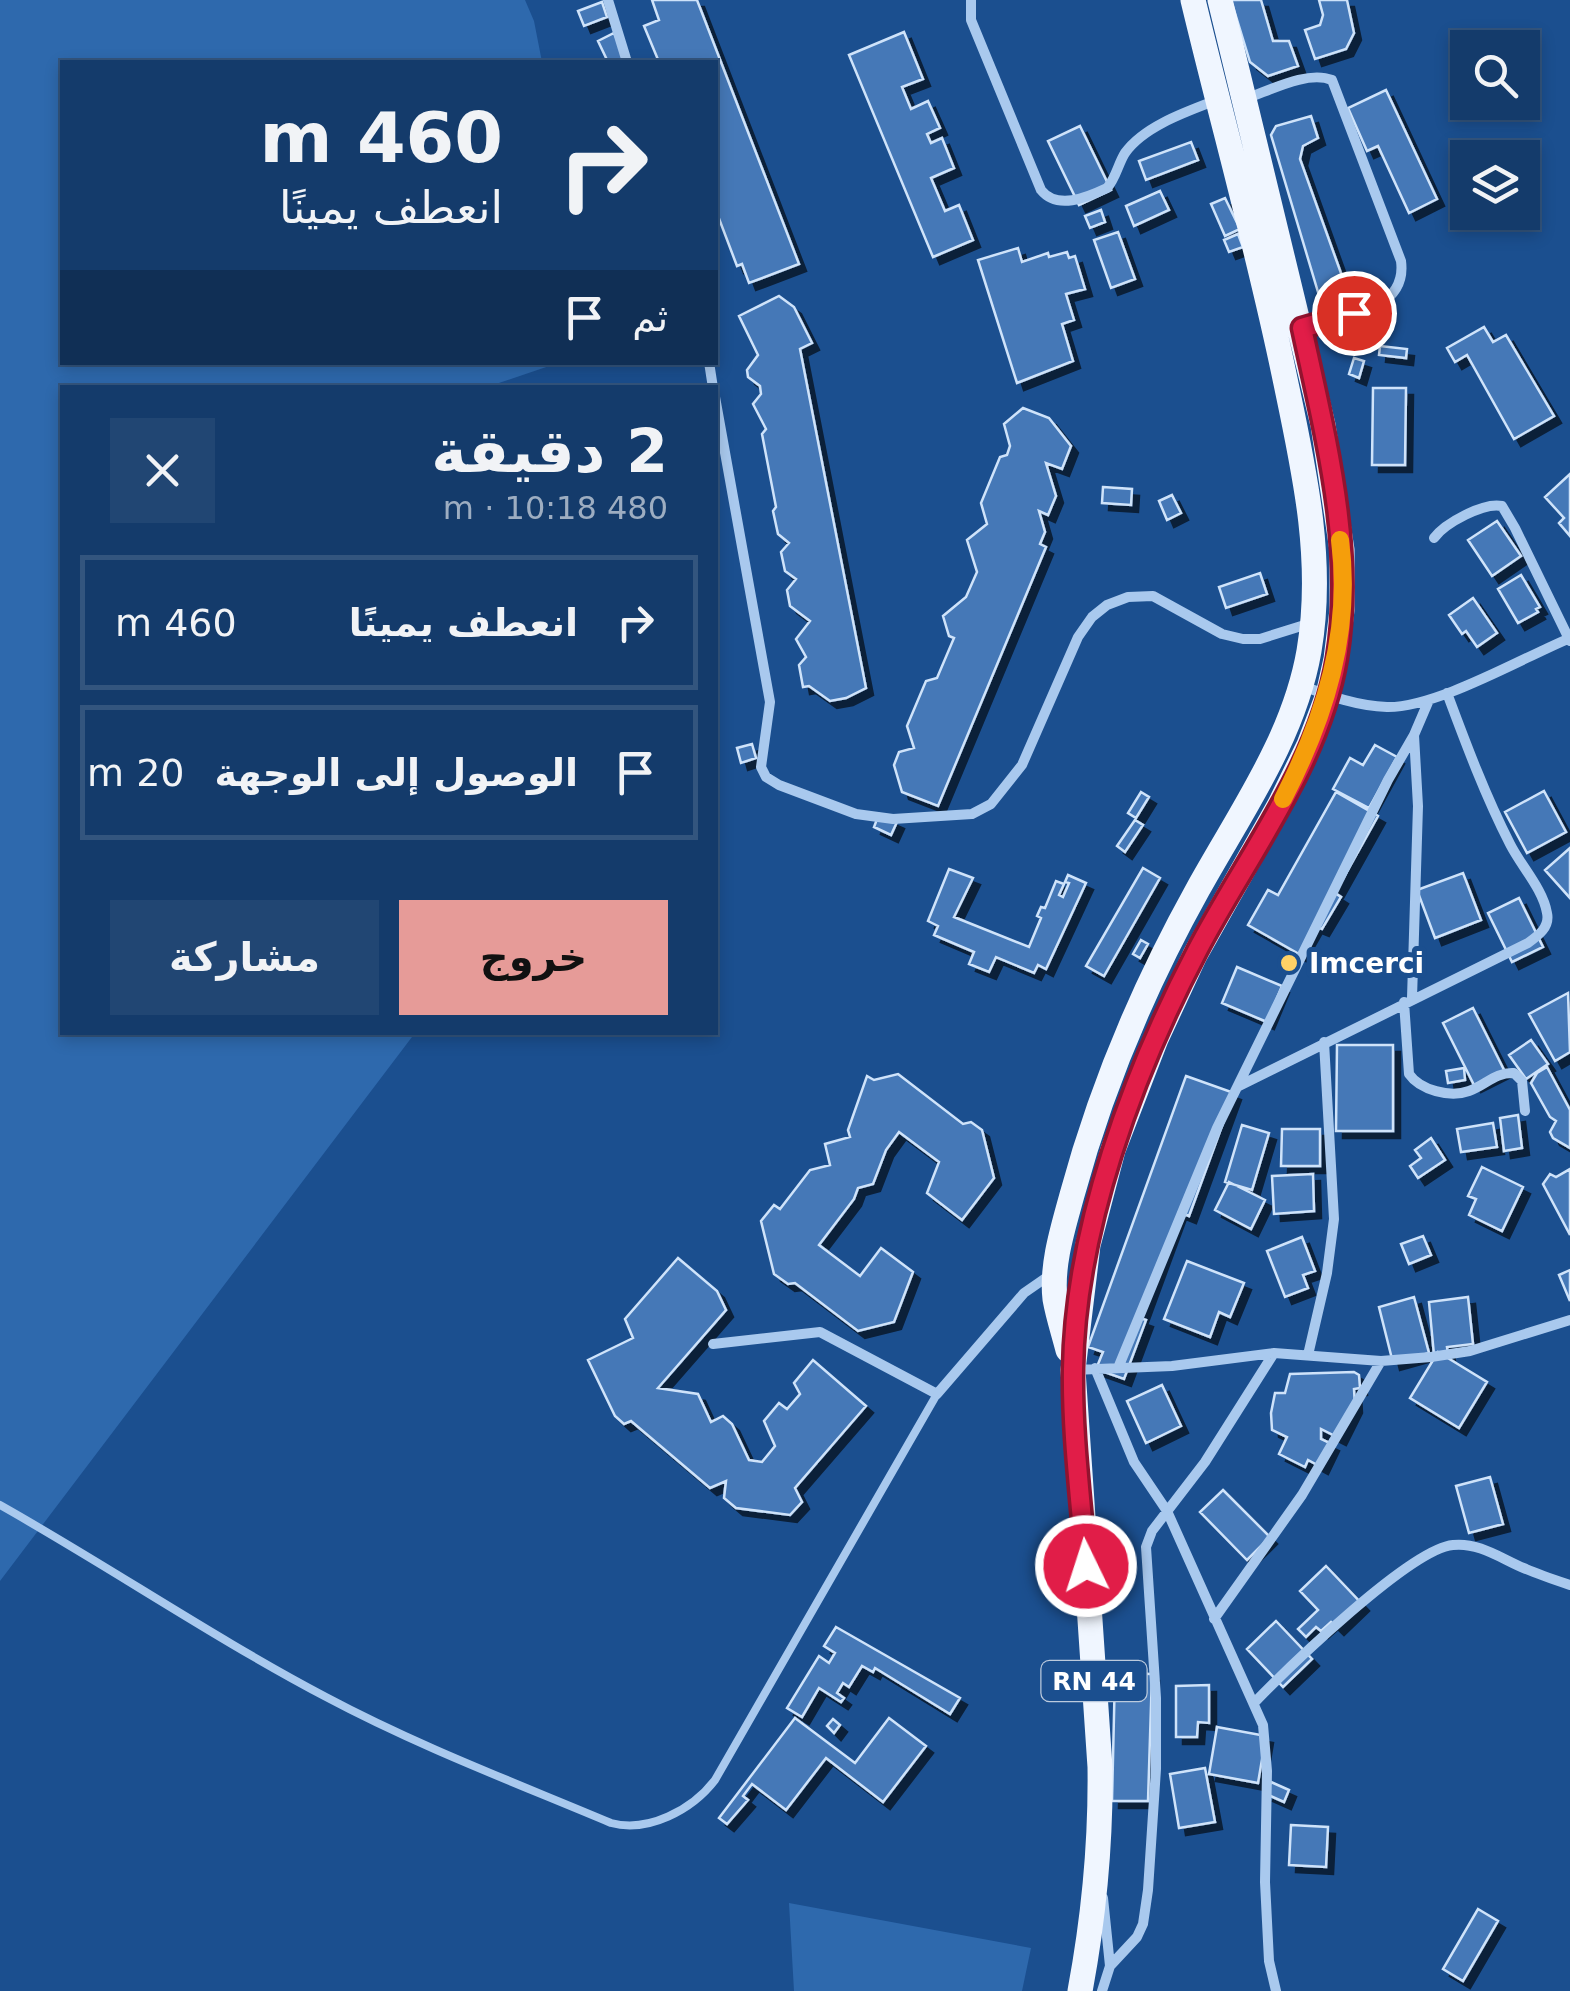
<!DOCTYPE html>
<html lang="ar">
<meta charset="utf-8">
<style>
:root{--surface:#143b6b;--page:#214673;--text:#f1f3f6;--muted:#9dadc1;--line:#33557e;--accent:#e69b98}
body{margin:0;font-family:"DejaVu Sans","Noto Naskh Arabic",sans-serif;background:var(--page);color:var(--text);direction:rtl;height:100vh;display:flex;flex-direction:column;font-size:38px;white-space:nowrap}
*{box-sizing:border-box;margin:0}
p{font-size:32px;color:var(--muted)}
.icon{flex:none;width:55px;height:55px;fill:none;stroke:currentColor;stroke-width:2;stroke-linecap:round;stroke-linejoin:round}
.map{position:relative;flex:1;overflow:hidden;direction:ltr}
.sheet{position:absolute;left:60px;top:385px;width:658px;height:650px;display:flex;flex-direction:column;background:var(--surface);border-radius:0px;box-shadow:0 5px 15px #0003,0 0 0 2px var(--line);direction:rtl}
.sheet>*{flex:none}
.hud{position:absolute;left:60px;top:60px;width:658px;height:305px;border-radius:0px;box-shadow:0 5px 15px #0003,0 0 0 2px var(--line);direction:rtl;background:#143b6b;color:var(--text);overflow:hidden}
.controls{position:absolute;left:1450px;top:30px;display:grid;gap:20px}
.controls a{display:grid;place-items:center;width:90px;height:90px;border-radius:0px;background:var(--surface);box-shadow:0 5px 15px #0003,0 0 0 2px var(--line);font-size:50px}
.pin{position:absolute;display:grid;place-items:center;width:85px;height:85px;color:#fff;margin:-42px;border:5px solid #fff;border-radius:50%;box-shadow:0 2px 10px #0007}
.me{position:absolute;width:110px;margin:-55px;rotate:356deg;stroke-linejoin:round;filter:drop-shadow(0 0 8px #0008)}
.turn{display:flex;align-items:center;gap:35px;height:210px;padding:0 50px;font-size:45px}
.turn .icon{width:130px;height:130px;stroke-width:2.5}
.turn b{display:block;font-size:70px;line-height:85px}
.then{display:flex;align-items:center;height:95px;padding:0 50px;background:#0003;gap:20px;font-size:38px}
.round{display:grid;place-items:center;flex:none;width:105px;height:105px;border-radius:0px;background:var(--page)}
.headline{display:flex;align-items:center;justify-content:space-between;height:170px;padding:0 50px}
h1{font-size:60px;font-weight:700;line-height:75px}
.cta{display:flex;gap:20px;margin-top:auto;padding:20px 50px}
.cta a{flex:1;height:115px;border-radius:0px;background:var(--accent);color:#111;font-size:40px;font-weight:700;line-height:115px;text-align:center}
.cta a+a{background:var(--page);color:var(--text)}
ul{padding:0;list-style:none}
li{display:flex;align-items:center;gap:30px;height:135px;margin:0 20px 15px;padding:0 30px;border:5px solid var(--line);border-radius:0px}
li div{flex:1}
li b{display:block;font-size:38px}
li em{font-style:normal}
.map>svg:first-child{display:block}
</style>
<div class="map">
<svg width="1570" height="1991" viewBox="0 0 1570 1991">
<defs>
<filter id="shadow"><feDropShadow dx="7" dy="7" stdDeviation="0" flood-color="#0009"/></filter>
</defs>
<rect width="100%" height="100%" fill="#1b4f8f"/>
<!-- green -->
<path fill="#2e69ad" d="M0,0H525L534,21L542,62H62V362L558,363L484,388H62V1032L415,1033L0,1581Z
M789,1903L1031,1948L1022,1991H794Z"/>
<!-- building -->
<path fill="#4478b7" stroke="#cfe3fa" stroke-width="2.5" filter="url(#shadow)" d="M652,0H697L799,264L749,283L742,264L737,266L715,208V62H659L644,26L659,20Z
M1231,0H1261L1273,41H1289L1298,66L1268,76L1250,62Z
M1319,0H1347L1354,33L1346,49L1315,59L1305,30L1320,25L1323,15Z
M602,2L607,17L584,26L578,11Z
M904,32L923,79L902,87L911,109L928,101L940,128L927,134L931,143L942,138L954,168L931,178L945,211L959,205L973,240L933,257L849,55Z
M614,33L628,62H608L598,41Z
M1386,90L1437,199L1409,213L1378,146L1367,151L1348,108Z
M1311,116L1318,138L1303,146L1300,159L1342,276H1357L1366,302L1332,311L1321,302L1271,135L1276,126Z
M1080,126L1111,190L1079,205L1048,141Z
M1191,142L1198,160L1146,180L1139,161Z
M1160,191L1169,210L1134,226L1126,206Z
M1225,198L1240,229L1225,236L1211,204Z
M1101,210L1105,222L1090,228L1085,216Z
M1118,232L1135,279L1111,288L1094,240Z
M1238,234L1243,247L1229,252L1224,240Z
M1018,248L1022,262L1048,253L1049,257L1067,252L1069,258L1075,256L1085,289L1066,294L1074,320L1062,324L1073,361L1017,383L978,260Z
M779,296L794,307L812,343L800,349L866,688L846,698L830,701L809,686L803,687L799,665L806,657L796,639L810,621L790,606L787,590L796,579L785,571L781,552L789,543L778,534L773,511L776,507L762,434L766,429L753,404L761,394L760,386L748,377L747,370L758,355L739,316Z
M1484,327L1493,342L1506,335L1554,416L1514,439L1467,355L1455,362L1447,348Z
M1380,346L1407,349L1406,358L1379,355Z
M1354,358L1364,361L1359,378L1349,374Z
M1373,388H1406L1405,465H1372Z
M1023,408L1049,418L1071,446L1062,469L1046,463L1056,496L1048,515L1039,511L1045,532L1040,544L1046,547L938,806L902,792L894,765L899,752L914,748L907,726L926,681L937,678L954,638L949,636L943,616L966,597L977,572L967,540L987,524L981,503L1000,457L1007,455L1010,446L1004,424Z
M1570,474V536L1559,523L1564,518L1545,497Z
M1103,487L1132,489L1131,505L1102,503Z
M1172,495L1181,513L1167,520L1159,501Z
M1497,521L1521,556L1492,576L1468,540Z
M1260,573L1267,594L1226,608L1219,587Z
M1521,575L1540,607L1536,609L1538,612L1518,623L1498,589Z
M1473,598L1497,633L1477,647L1466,631L1462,634L1449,615Z
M752,744L756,758L741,763L737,748Z
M1375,745L1397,757L1369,808L1333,789L1350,758L1363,765Z
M1544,791L1566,832L1527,853L1505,812Z
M1141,792L1149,797L1136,818L1128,813Z
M1336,792L1378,816L1335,893L1341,897L1322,929L1315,926L1299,954L1248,925L1268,890L1278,895Z
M879,814L897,822L891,835L874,827Z
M1135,820L1143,825L1125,852L1117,846Z
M1570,848V898L1545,870Z
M1143,868L1160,878L1104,976L1086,966Z
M949,869L973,878L954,917L1029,947L1041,918L1037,916L1041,907L1045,908L1056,881L1064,884L1059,895L1063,897L1069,883L1065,882L1068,875L1086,883L1046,969L1038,965L1034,973L996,957L989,972L969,964L974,952L934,935L938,926L928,921Z
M1463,873L1481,920L1435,938L1417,890Z
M1519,898L1543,947L1512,962L1488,913Z
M1141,940L1148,944L1140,958L1133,954Z
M1237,967L1282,986L1267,1022L1222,1003Z
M1568,993L1570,1052L1555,1061L1529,1014Z
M1473,1008L1504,1070L1474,1085L1443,1023Z
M1531,1040L1548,1064L1526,1079L1509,1055Z
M1337,1045H1393V1131H1336Z
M1547,1067L1570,1110V1148L1553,1138L1550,1132L1556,1121L1550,1117L1531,1083L1537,1073Z
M1464,1068L1465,1080L1448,1083L1446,1071Z
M898,1074L963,1124L971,1122L982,1130L994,1178L962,1220L927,1193L939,1162L899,1132L886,1150L873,1184L858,1188L854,1199L819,1245L860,1276L881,1248L913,1272L894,1322L858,1331L795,1283L788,1284L774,1274L761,1221L774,1205L780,1209L810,1170L830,1165L825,1144L850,1137L848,1130L867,1076L874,1080Z
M1186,1076L1234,1093L1189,1216L1179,1212L1140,1318L1146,1320L1124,1379L1096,1369L1103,1352L1088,1347Z
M1518,1115L1522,1148L1504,1151L1500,1118Z
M1493,1123L1497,1147L1461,1152L1457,1129Z
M1242,1125L1269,1133L1252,1190L1225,1182Z
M1282,1129H1320V1166H1281Z
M1431,1138L1445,1160L1418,1178L1410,1166L1421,1158L1415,1150Z
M1482,1167L1523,1187L1502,1231L1469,1215L1476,1199L1468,1196Z
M1570,1169V1235L1543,1184L1550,1174L1556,1177Z
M1313,1174L1314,1211L1274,1214L1272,1176Z
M1229,1182L1265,1200L1251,1229L1215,1210Z
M1423,1236L1431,1255L1409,1264L1401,1244Z
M1302,1237L1315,1271L1303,1275L1308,1288L1285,1297L1267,1251Z
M678,1258L717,1291L726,1310L658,1388L698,1394L711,1422L723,1416L732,1424L749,1460L762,1462L775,1446L764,1421L779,1403L787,1409L800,1394L794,1383L813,1360L866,1406L795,1488L802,1502L790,1515L736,1508L724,1498L726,1481L710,1488L631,1421L624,1424L615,1416L588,1360L633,1338L625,1319Z
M1187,1261L1244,1283L1230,1317L1219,1312L1210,1337L1164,1319Z
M1570,1270V1301L1559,1275Z
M1414,1297L1429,1353L1393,1363L1379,1307Z
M1468,1297L1473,1344L1447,1347L1448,1354L1434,1355L1429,1302Z
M1438,1352L1487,1382L1459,1428L1410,1398Z
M1354,1372L1359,1375L1360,1388L1354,1389L1355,1406L1339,1438L1321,1429V1439L1332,1444L1321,1467L1308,1460L1305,1467L1279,1454L1287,1437L1272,1430L1271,1413L1275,1393H1285L1290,1374Z
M1162,1385L1181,1426L1146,1443L1127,1401Z
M1490,1477L1503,1524L1469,1533L1456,1486Z
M1223,1490L1270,1537L1247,1560L1200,1512Z
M1326,1566L1362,1604L1337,1628L1331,1622L1321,1631L1316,1627L1306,1637L1298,1629L1318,1610L1300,1591Z
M1276,1621L1312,1659L1283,1687L1247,1649Z
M836,1627L960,1698L950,1714L875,1668L873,1672L862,1666L849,1687L843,1683L837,1693L844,1698L841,1702L819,1688L802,1717L787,1708L819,1656L829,1663L835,1653L824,1646Z
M1115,1673L1152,1674L1148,1801H1112Z
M1209,1685V1723L1198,1722L1197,1737H1176V1686Z
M795,1718L855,1763L889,1718L926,1746L883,1802L826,1758L786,1810L752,1784L743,1796L748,1800L727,1824L719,1818Z
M833,1719L840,1725L834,1733L827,1726Z
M1217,1727L1266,1736L1258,1783L1209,1774Z
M1205,1768L1215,1822L1179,1828L1170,1774Z
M1271,1782L1289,1790L1284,1802L1266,1794Z
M1291,1825L1328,1827L1326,1867L1289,1865Z
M1478,1909L1498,1921L1463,1981L1443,1969Z"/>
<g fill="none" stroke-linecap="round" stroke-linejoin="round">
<!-- lane -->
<path stroke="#a9c9ee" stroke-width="8" d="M0,1505C110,1567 214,1638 326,1697C418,1746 516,1783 611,1823C648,1833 692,1810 715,1780L937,1394"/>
<!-- street -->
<path stroke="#a9c9ee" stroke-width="10" d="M608,0L627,62
M971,0V20L1041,190C1057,210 1086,198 1107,188C1116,178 1118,164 1125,153C1144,126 1188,111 1217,100
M1245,99C1269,91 1307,70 1332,80L1401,261C1408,313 1340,317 1301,329
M709,362L713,388
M715,397L770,702L761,767L766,777L779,785L856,814L893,819L972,814L991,804L1022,765L1078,637L1092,617L1107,605L1128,597L1153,596L1222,634L1243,639H1260L1311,623
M1434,538C1445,523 1484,502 1502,506L1515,528L1570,641
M1303,686C1329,696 1358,706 1387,707C1436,708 1522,658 1570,638
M1412,998L1418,806L1414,735
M1404,1002L1409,1074C1420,1090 1450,1098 1469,1091C1486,1085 1495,1072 1514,1073L1522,1081L1525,1111
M1239,1086L1528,943C1539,935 1550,927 1547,913C1543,889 1521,866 1510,844C1485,795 1466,744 1447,693
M713,1344L820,1332L937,1394L1024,1293L1050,1275
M1308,1355L1327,1273L1334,1219L1324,1042
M1095,1368L1134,1462L1167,1511L1263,1725L1267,1771L1265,1882L1269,1961L1276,1991
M1118,1368L1217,1128L1388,780L1414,735L1429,700
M1073,1370L1172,1366L1274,1353L1381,1361L1431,1357L1470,1351L1570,1320
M1214,1619L1302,1495L1381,1361
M1254,1703C1287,1669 1410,1549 1453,1545C1480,1542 1503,1560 1526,1569C1540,1575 1555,1580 1570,1585
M1103,1898L1110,1966L1137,1937L1143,1924L1148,1890L1156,1769V1698L1146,1547L1152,1531L1205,1462L1274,1353
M1102,1991L1110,1966"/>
<!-- primary -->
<path stroke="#f0f6ff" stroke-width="25" d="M1068,1350C1064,1334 1058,1316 1055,1299C1051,1265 1063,1228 1072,1195C1101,1088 1144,986 1198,889C1240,813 1294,738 1309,651C1325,558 1303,465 1284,374C1258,249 1223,125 1193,0
M1080,1991C1094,1916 1101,1843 1100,1767L1073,1370L1088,1245L1113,1150L1156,1039L1195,955L1279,806L1309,745L1328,695L1336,659L1342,610V550L1323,425L1220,0"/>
</g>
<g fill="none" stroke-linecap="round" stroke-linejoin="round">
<defs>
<path id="route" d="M1086,1566C1081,1501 1072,1434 1073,1369C1075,1230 1133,1073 1197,951C1246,857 1319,765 1337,658C1355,547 1325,436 1302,328L1354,313"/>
</defs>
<!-- route casing -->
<use href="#route" stroke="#92132f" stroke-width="25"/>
<!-- route -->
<use href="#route" stroke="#e11d48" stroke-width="18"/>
<!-- slow -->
<path stroke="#f59e0b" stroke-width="18" d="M1283,799C1325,717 1352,632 1340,540"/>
</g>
<!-- markers -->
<circle fill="#ffd166" stroke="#1b4f8f" stroke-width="4" cx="1289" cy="963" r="10"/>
<g text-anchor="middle" stroke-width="10" stroke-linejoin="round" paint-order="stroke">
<!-- shield labels -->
<rect fill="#1b4f8f" stroke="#bbcadd" stroke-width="2.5" x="1041.5" y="1661" width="105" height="40" rx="8"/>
<g font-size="25" font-weight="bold" fill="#fff">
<text x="1094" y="1690">RN 44</text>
</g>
<!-- poi labels -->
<g font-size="28" font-weight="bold" fill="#fff" stroke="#1b4f8f" text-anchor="start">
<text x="1309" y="973">Imcerci</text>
</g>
</g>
</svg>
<div class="controls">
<a><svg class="icon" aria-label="search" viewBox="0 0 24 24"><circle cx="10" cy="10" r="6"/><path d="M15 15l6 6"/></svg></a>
<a><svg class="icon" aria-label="layers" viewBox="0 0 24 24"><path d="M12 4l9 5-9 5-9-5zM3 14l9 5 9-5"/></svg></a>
</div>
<div class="pin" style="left:1354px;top:313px;background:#d93025"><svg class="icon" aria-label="arrive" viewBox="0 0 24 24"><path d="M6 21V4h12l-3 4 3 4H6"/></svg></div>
<svg class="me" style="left:1086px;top:1566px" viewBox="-20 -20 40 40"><circle r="17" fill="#e11d48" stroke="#fff" stroke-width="3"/><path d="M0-11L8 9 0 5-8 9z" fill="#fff"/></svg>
<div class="hud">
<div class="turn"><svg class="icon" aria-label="right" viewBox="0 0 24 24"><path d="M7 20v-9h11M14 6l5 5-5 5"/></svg><div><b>460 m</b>انعطف يمينًا</div></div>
<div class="then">ثم<svg class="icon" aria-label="arrive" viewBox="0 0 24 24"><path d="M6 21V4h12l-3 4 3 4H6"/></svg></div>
</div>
<section class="sheet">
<div class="headline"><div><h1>2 دقيقة</h1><p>480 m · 10:18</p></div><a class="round"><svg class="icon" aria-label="close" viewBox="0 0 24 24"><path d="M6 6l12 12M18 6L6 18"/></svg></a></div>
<ul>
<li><svg class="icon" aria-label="right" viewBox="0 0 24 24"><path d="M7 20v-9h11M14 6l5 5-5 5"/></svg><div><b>انعطف يمينًا</b></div><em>460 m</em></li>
<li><svg class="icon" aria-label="arrive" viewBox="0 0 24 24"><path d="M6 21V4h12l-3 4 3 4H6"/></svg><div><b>الوصول إلى الوجهة</b></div><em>20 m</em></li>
</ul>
<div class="cta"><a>خروج</a><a>مشاركة</a></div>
</section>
</div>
